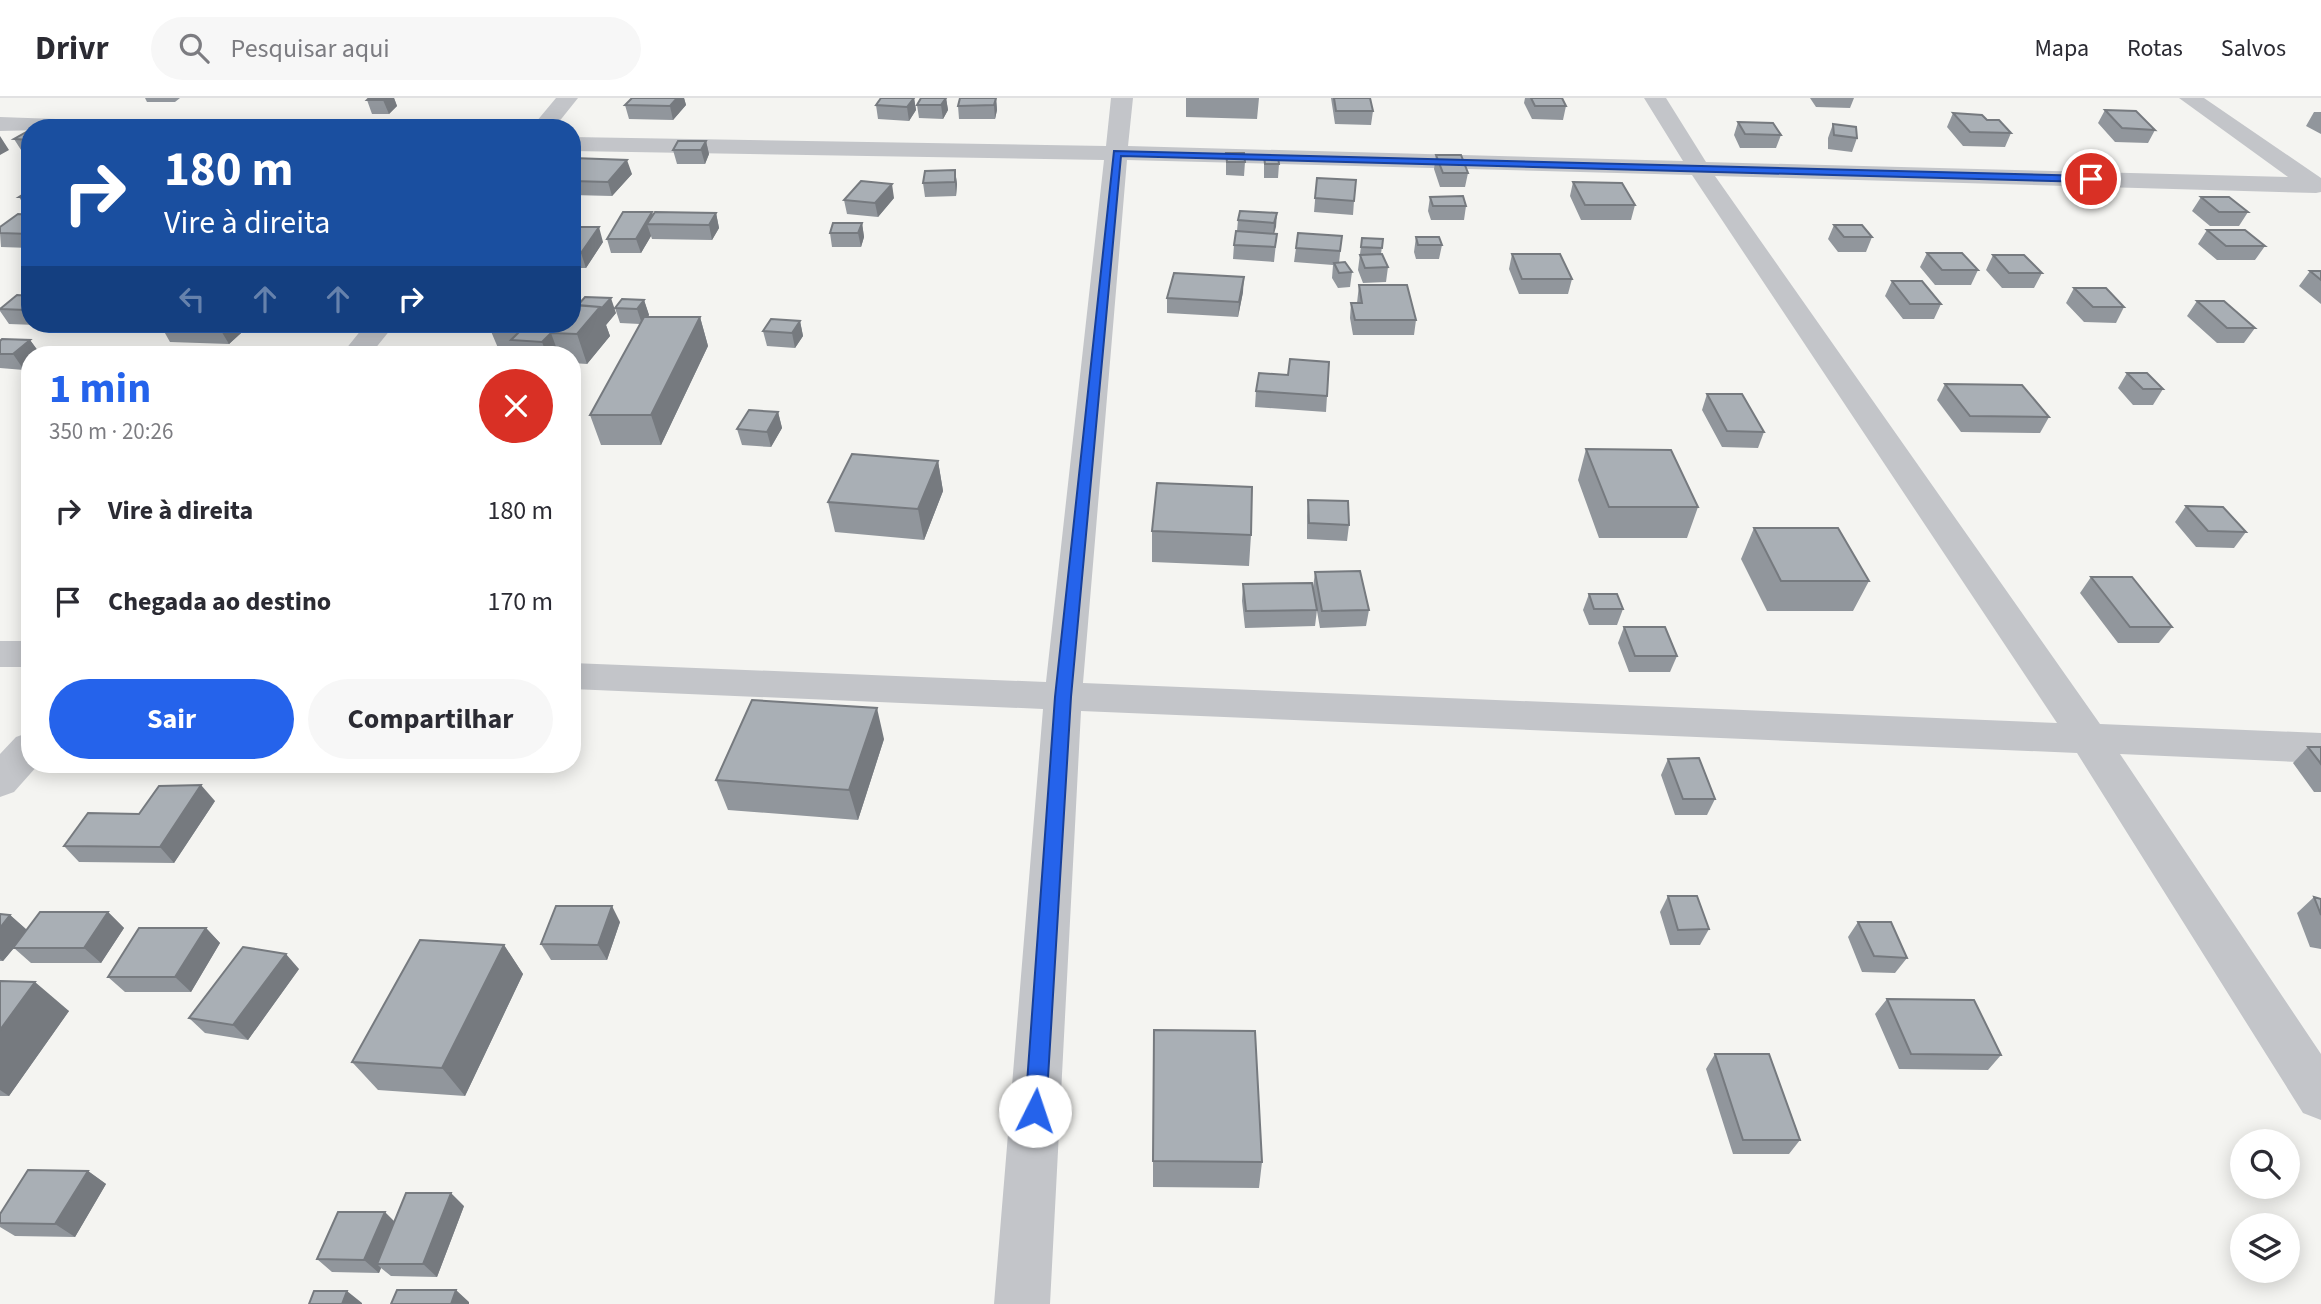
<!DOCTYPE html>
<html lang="pt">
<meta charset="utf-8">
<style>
:root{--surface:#fff;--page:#f7f7f7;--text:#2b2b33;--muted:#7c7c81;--line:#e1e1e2;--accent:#2563eb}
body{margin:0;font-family:"Source Sans 3",sans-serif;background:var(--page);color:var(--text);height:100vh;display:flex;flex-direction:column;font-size:26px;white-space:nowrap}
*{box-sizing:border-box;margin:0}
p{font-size:23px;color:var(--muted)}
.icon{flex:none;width:38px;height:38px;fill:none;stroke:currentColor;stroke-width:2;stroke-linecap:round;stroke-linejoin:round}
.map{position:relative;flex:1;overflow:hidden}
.side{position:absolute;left:21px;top:248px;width:560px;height:427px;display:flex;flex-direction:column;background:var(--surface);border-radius:28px;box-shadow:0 4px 18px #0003}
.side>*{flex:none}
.top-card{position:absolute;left:21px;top:21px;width:560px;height:214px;border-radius:28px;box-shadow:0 4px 18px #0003;background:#1a4fa0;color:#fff;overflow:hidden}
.tools{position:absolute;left:2230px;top:1031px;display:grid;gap:14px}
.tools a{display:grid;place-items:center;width:70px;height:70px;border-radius:50%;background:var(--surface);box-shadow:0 4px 18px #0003;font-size:35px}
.pin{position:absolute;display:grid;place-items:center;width:60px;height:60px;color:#fff;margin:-30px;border:4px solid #fff;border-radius:50%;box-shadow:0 2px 7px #0007}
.me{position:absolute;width:77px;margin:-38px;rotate:4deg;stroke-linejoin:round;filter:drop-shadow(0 0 5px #0008)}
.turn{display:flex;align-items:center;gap:24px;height:147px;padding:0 28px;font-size:32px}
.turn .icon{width:91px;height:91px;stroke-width:2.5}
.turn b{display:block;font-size:49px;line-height:60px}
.lanes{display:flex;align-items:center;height:66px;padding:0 28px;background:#0003;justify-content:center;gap:35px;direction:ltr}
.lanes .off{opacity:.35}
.round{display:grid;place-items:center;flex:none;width:74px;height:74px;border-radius:37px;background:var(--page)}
.headline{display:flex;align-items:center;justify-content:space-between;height:119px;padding:0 28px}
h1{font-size:42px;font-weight:700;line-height:52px;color:var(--accent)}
.action{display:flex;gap:14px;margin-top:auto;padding:14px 28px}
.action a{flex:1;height:80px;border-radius:42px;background:var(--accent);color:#fff;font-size:28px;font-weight:700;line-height:80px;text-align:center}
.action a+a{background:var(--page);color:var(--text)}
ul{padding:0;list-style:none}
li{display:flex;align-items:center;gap:21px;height:91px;padding:0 28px}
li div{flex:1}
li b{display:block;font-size:26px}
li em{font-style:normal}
header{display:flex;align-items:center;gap:42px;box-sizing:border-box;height:98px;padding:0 35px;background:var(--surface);border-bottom:2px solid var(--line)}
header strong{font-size:33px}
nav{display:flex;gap:38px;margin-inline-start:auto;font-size:24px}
.search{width:490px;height:63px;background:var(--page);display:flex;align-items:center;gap:18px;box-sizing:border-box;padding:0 24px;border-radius:38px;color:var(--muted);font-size:26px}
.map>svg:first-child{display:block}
</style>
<header>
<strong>Drivr</strong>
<div class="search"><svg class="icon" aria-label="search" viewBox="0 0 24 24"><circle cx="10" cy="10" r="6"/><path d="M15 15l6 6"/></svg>Pesquisar aqui</div>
<nav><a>Mapa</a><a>Rotas</a><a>Salvos</a></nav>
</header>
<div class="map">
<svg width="2321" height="1206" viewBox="0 0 2321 1206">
<rect width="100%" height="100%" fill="#f4f4f1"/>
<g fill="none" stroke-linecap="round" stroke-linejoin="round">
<!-- street -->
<path fill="#c3c5c9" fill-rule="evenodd" d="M556,0H578L554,30H531Z
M1111,0H1133L1128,48L1683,63L1644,0H1666L1706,64L2288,79L2179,0H2204L2321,80V94L2316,95L1715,78L2100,626L2321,635V665L2120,656L2321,956V1022L2303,1015L2077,655L1081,613L1050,1206H994L1043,611L572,591V565L1046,584L1104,62L572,53V39L1106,48ZM1127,62L1692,77L2057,625L1083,585Z
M0,19L111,23L122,30L0,33Z
M366,226H395L370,257H341Z
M0,543H30V569H0Z
M30,634V667H38L14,694L0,699V656L16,639Z"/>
</g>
<!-- wall -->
<path fill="#91969c" d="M145,0H180L175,4H147Z
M394,0L397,8L389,16H372L367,2Z
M632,0H684L686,7L673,22L629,21L625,7Z
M881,0H914L916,12L909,23L878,21L876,7Z
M921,0H946L948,12L943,21L919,20L917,7Z
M996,0L997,12L995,21H959L958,8Z
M1186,0H1259L1257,21L1186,19Z
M1331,0H1370L1373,13L1371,27L1335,26Z
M1525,0H1562L1566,8L1563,22L1532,21L1524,5Z
M1810,0H1854L1850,10L1816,9Z
M2105,12L2155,32L2148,45L2115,44L2098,25Z
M2314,14H2321V36L2306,28Z
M1953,15L1987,22L2011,35L2005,49L1963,48L1947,29Z
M1738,24L1781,37L1776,50H1740L1734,37Z
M1833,26L1857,40L1852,54L1828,51V40Z
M30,32V55H23L14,41Z
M706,43L709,56L705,66H677L673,52Z
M1226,55L1245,64L1244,78L1226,77Z
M1436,57L1468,75L1465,89H1440L1434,71Z
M1264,58L1279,66L1278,80H1264Z
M572,60L632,76L612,98L572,97Z
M955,72L957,86L956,98L925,99L923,85Z
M1317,80L1354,103L1353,117L1314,114Z
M1573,84L1635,107L1631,122H1581L1570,98Z
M30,92V113H28L19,99Z
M1430,99L1466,108L1464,122H1431L1428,113Z
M2201,99L2248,114L2239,128H2210L2192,113Z
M894,100L878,119L847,116L844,102Z
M652,114L653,118L716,115L719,130L712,142L652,141L651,138L641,155H611L607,141Z
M1277,115L1274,136H1277L1274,164L1233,161L1234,147L1237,133L1238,122Z
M30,117V150L1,149L0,135Z
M862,125L864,139L861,149H832L830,135Z
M1834,127L1872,139L1866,154H1838L1828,141Z
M572,129L603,144L586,170H572Z
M2207,132L2265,148L2255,162H2217L2198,146Z
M1342,138L1339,165L1352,174L1350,189L1338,190L1332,180L1333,167L1294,164L1296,150Z
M1416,139L1442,147L1439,161H1416L1414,154Z
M1362,140L1383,141L1381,156L1388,169L1386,184L1363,185L1358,172Z
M1927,155L1978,172L1971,187H1935L1920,169Z
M1512,156L1572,181L1568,196H1519L1509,171Z
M1993,157L2042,175L2034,190H2002L1986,172Z
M2310,173H2321V206L2299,188Z
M1892,183L1941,206L1934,221H1903L1885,198Z
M1359,187L1416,222L1414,237H1353L1350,220L1351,205H1357Z
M2074,190L2124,209L2116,225L2084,224L2066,205Z
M1243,194L1238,219L1167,215V200Z
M30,198V226H38L36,227L9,226L0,213V210Z
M644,202L649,217L648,219H700L708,248L661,347H601L590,317L640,226L620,225L615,210Z
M2197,203L2255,230L2244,245H2217L2187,218Z
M616,215L606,227L610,238L587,266L572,265V257H501L490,231Z
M800,223L803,238L795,250L767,248L763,233Z
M164,226H251L229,246L170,244L161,228Z
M30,242L41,257H30V267L24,272L0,270V243Z
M2127,275L2163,291L2153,307H2133L2118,290Z
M1945,286L2049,319L2040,335L1961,334L1937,302Z
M1256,293L1327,298L1326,314L1255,309Z
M1707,296L1764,334L1758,350L1722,349L1702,312Z
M30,303V316L24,308Z
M778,314L782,330L771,349L742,347L737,331Z
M1586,351L1698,409L1687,440H1599L1578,382Z
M938,363L943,393L924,442L835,434L828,404Z
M1308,402L1349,427L1347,443L1307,441V418Z
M2186,408L2246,434L2234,450L2196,449L2175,424Z
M1754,430L1869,483L1853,513H1767L1741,461Z
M1152,433L1251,437L1249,468L1152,464Z
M1315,474L1369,512L1366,528L1320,530L1313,491L1317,512L1315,528L1245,530L1242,503L1243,486L1313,490Z
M2091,479L2172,529L2159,545H2118L2080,495Z
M1589,496L1623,511L1617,527H1589L1583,512Z
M1624,529L1677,558L1670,574H1629L1618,545Z
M884,641L858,722L728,712L716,682Z
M2308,649H2321V694H2314L2293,665Z
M1668,661L1715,701L1707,717H1675L1661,677Z
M215,703L174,765L79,764L64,748L139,716Z
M1668,798L1709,831L1700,847H1670L1660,814Z
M2314,799L2321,801V851L2310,849L2297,815Z
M108,814L124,830L101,865H31L14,850L3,863H0V816L10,817L27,832Z
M620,824L607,862H551L541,846Z
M1858,824L1907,860L1895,875L1862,874L1848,839Z
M206,830L220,845L191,894H125L108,879Z
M504,847L523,876L465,998L378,992L352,964Z
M299,871L248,942L205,935L189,920Z
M0,883L69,913L9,998H0Z
M1887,901L2001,957L1988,972L1899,971L1875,916Z
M1715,956L1800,1042L1789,1056H1733L1706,971Z
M1153,1063L1262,1064L1259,1090L1153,1089Z
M88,1073L106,1086L75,1139L15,1138L0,1129V1116Z
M464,1108L437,1179L391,1178L381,1170L379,1175L332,1174L317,1161L394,1124Z"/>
<!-- shaded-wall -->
<path fill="#767a7f" d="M386,0H394L397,8L389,16L383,2Z
M677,0H684L686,7L673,22L670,8Z
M914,0L916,12L909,23L907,9Z
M946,0L948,12L943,21L941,7Z
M996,0L997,12L995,21L994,7Z
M0,38L9,52L0,57Z
M706,43L709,56L705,66L701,52Z
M627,62L632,76L612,98L608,84Z
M955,72L957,86L956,98L955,84Z
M892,86L894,100L878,119L875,105Z
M652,114L655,126H647L651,138L641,155L636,141Z
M716,115L719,130L712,142L709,127Z
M1277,115L1276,129L1273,139L1274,125Z
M862,125L864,139L861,149L858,135Z
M599,129L603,144L586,170L581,155Z
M1244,179L1243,194L1238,219L1239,204Z
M611,200L616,215L606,227L610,238L587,266L577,236L600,209Z
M644,202L649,217L642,226L637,211Z
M700,219L708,248L661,347L651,317Z
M800,223L803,238L795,250L792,235Z
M226,226H251L229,246L220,231Z
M551,235L559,257H547L542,244Z
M30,242L41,257H30V267L24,272L13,256Z
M778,314L782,330L771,349L767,334Z
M938,363L943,393L924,442L918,411Z
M877,610L884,641L858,722L849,692Z
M201,687L215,703L174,765L160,749Z
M612,808L620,824L607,862L598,847Z
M108,814L124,830L101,865L84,850Z
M10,817L28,833L3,863L0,861V830Z
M206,830L220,845L191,894L175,879Z
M504,847L523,876L465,998L442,970Z
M286,856L299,871L248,942L233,927Z
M35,884L69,913L9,998L0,992V932Z
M88,1073L106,1086L75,1139L55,1126Z
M451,1095L464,1108L437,1179L423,1166Z
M385,1114L399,1128L377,1166L381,1170L379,1175L364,1162Z
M456,1192L469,1204V1206H451Z
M347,1193L362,1205V1206H342Z"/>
<!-- building -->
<path fill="#a9afb5" stroke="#767a7f" stroke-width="2" d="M369,0H386L383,2H367Z
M632,0H677L670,8L625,7Z
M881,0H914L907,9L876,7Z
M921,0H946L941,7H917Z
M960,0H996L994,7L958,8Z
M1334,0H1370L1373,13H1336Z
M1531,0H1562L1566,8H1535Z
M2105,12L2136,13L2155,32L2122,30Z
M1953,15L1982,17L1987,22H1999L2011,35L1970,34Z
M1738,24L1773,25L1781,37L1745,36Z
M1833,26L1856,29L1857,40L1834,37Z
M30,32V42L14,41Z
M678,43H706L701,52H673Z
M1226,55H1244L1245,64H1227Z
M1436,57H1461L1468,75H1443Z
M1264,58H1278L1279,66H1265Z
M573,60L627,62L608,84L572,83Z
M955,72V84L923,85L925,73Z
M1317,80L1356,82L1354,103L1315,100Z
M861,83L892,86L875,105L844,102Z
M1573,84L1622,85L1635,107H1585Z
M30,92V99H19Z
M1463,98L1466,108H1433L1430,99Z
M2201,99H2229L2248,114H2219Z
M1240,113L1277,115L1274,125L1238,122Z
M623,114H652L636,141H607Z
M655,114L716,115L709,127L647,126Z
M18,116L30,117V136L0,135V129Z
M833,125H862L858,135H830Z
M1834,127H1862L1872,139H1844Z
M572,129H599L581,155H572Z
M2207,132H2245L2265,148H2226Z
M1236,133L1277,136L1275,149L1234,147Z
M1298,135L1342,138L1340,153L1296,150Z
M1416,139H1439L1442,147H1418Z
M1362,140L1383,141L1382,150L1361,149Z
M1927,155H1962L1978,172H1942Z
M1382,156L1388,169L1365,170L1360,157Z
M1512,156H1560L1572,181H1522Z
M1993,157H2024L2042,175H2009Z
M1345,164L1352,174L1339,175L1334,165Z
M2310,173H2321V182Z
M1174,175L1244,179L1239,204L1167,200Z
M1892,183H1922L1941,206H1910Z
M1359,187H1407L1416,222H1355L1351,205H1362Z
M2074,190H2106L2124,209H2093Z
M17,197L30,198V209L26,212L0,211Z
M585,199L611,200L601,211L600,209L578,207Z
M622,201L644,202L637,211L615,210Z
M2197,203H2224L2255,230H2227Z
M572,207L600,209L577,236L551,235L542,244L511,242L520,233L490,231L494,226H572Z
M644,219H700L651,317H590Z
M771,221L800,223L792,235L763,233Z
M164,226H226L220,231L161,228Z
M2,241L30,242L13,256H0V243Z
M1290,261L1329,264L1327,298L1256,293L1259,275L1288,277Z
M2127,275H2147L2163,291H2143Z
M1945,286L2022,287L2049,319L1970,318Z
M1707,296H1742L1764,334L1727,333Z
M749,312L778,314L767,334L737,331Z
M1586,351L1671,352L1698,409H1609Z
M852,356L938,363L918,411L828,404Z
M1157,385L1252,389L1251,437L1152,433Z
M1308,402L1348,403L1349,427L1309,425Z
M2186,408L2223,409L2246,434L2208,433Z
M1754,430H1838L1869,483H1781Z
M1360,473L1369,512L1322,513L1315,474Z
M2091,479H2132L2172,529H2130Z
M1312,485L1317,512L1246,513L1243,486Z
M1589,496H1617L1623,511H1594Z
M1624,529H1665L1677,558H1635Z
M752,602L877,610L849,692L716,682Z
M2308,649H2321V666Z
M1699,660L1715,701H1683L1668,661Z
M201,687L160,749L64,748L88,715L139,716L159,688Z
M1668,798H1697L1709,831L1678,832Z
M2314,799L2321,801V817Z
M556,808H612L598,847L541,846Z
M40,814H108L84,850H13Z
M0,816L10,817L0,830Z
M1858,824H1891L1907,860L1874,858Z
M139,830H206L175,879H108Z
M420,842L504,847L442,970L352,964Z
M243,849L286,856L233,927L189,920Z
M0,883L35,884L0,932Z
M1887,901L1974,902L2001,957L1911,956Z
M1154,932L1255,933L1262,1064L1153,1063Z
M1715,956H1769L1800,1042H1743Z
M28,1072L88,1073L55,1126L0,1125V1116Z
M406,1095H451L423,1166H377Z
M338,1114H385L364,1162L317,1161Z
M397,1192H456L451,1206H391Z
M314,1193H347L342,1206H309Z"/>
<!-- route -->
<path fill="#2563eb" stroke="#184099" stroke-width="2" d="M1114,53L2091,78L2096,81L2091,84L1121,58L1071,599L1046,1013L1043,1020L1035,1023L1028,1020L1025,1013L1055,599Z"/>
</svg>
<div class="tools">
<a><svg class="icon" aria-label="search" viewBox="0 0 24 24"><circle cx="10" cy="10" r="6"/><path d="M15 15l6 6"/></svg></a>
<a><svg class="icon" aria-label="layers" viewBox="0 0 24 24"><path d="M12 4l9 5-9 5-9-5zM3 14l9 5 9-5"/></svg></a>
</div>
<div class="pin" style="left:2091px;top:81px;background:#d93025"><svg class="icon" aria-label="arrive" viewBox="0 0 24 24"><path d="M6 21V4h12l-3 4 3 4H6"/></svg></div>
<svg class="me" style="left:1035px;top:1013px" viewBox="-20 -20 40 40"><circle r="19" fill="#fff"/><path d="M0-13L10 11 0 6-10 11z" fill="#2563eb"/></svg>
<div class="top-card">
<div class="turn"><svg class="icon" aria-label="right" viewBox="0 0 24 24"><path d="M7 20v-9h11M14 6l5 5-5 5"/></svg><div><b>180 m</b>Vire à direita</div></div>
<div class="lanes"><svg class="icon off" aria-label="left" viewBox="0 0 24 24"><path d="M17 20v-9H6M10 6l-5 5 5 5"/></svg><svg class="icon off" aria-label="ahead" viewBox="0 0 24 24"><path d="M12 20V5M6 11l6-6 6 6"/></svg><svg class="icon off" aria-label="ahead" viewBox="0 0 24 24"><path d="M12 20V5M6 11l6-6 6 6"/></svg><svg class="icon" aria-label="right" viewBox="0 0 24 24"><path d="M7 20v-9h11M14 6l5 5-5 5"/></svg></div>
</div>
<section class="side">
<div class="headline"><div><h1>1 min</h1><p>350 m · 20:26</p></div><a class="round" style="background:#d93025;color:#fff"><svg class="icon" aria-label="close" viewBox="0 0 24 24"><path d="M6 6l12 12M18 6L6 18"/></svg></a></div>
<ul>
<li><svg class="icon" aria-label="right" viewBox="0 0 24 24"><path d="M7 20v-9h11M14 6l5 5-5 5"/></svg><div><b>Vire à direita</b></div><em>180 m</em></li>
<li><svg class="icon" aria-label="arrive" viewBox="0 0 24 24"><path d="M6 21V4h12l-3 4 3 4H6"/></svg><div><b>Chegada ao destino</b></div><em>170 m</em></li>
</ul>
<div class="action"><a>Sair</a><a>Compartilhar</a></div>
</section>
</div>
